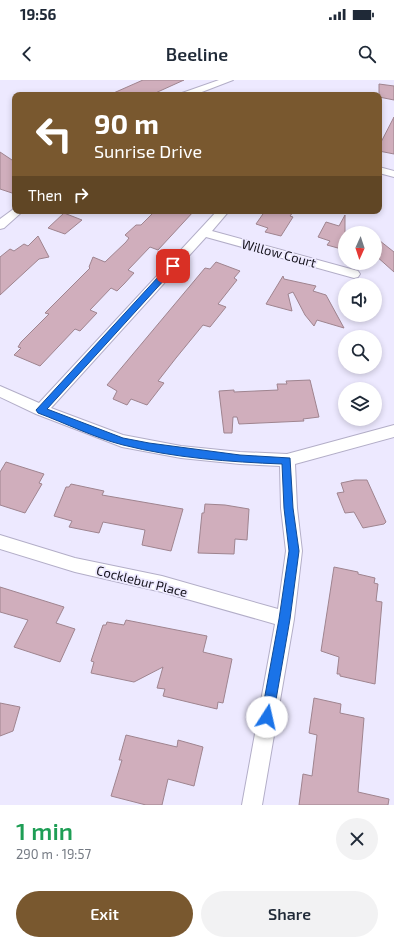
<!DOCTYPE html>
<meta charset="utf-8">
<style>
:root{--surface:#fff;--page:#f2f2f3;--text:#1f2937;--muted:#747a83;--accent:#79582f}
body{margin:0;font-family:"Exo 2",sans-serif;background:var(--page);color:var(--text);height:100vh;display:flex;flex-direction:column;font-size:15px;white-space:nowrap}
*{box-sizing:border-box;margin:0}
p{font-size:13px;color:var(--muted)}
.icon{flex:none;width:22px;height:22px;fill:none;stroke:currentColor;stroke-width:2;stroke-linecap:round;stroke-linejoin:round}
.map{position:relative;height:725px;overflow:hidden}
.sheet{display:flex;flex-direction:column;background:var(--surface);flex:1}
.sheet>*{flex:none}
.hud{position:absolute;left:12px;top:12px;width:370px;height:122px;border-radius:8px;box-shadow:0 2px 6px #0003;background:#79582f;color:#fff;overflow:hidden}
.needle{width:26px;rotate:183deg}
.buttons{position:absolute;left:338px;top:146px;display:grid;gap:8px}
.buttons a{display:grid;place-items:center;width:44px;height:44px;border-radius:50%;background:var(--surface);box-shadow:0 2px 6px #0003;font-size:20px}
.pin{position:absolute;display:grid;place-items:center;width:34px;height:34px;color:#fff;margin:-17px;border-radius:8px;box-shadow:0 2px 6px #0006}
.me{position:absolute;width:44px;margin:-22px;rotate:10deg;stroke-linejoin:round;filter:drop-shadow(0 0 3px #0008)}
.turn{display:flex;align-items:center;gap:14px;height:84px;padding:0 16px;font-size:18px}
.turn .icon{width:52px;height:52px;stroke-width:2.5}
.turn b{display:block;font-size:28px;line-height:34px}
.then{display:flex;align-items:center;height:38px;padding:0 16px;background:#0003;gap:8px;font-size:15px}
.round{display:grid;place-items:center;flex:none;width:42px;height:42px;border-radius:21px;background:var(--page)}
.overview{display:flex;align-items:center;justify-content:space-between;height:68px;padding:0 16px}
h1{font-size:24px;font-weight:600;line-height:30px;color:#1e9e55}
.button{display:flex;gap:8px;margin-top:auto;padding:8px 16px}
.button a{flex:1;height:46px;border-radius:24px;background:var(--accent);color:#fff;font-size:16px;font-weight:600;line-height:46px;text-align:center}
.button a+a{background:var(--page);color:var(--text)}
.status{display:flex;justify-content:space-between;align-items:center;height:28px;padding:0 20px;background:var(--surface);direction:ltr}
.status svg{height:11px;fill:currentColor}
header{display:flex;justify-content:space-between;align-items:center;height:52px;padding:0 16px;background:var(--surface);font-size:18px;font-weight:600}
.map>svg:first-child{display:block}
</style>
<div class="status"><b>19:56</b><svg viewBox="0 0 49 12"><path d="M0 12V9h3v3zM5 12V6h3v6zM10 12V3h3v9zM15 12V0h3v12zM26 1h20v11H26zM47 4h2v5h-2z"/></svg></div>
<header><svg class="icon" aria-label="back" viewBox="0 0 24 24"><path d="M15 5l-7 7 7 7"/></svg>Beeline<svg class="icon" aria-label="search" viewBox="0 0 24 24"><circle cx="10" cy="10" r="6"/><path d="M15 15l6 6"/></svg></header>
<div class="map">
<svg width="394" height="725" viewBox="0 0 394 725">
<rect width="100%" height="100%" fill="#ede9ff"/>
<!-- building -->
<path fill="#d0aebc" stroke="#9f848f" d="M143,0H184L151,15H109Z
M379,4L394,6V20L379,17Z
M394,37V74L379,71V66Z
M0,72L15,82V114L0,109Z
M155,131H194L158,170L150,167L128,190L134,193L124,204L117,211L111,208L90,230L97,233L80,251L75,249L40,286L14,275L21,268L18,267L21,262L49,234L45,233L90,188L89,187L93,177L105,182L126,162L129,158L125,155L136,145H141Z
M265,131H294L290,136L293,137L281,156L265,152L268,148L256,144Z
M64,133L82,140L65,154L48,148Z
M345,135V170L327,165L330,161L318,157L326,142L339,146Z
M38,156L49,177L39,179L0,215V177L10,169L14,171L24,164L28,166Z
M375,157L394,172V192L375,175Z
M216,182L240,191L234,198L237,200L218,224L226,227L210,247L203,245L176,278L158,301L164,303L147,325L131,319L127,325L113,319L117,311L107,305L205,188L210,189Z
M283,196L284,199L316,206L313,211L326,215L344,248L317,240L314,246L305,235L293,212L288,214L292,231L266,224Z
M310,300L319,337L303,339L304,341L239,344L237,337H233L232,353H224L219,311L234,310V312L278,310L277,304H287L286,301Z
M6,382L44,394L39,403L42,404L25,433L0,425V392Z
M355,400H367L386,442L384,444L363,448L354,432L345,433L337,413L344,412L341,403Z
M71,404L104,411L102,415L183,429L171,471L142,465L145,450L103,442L99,453L69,447L72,441L54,436L66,407H69Z
M205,424L225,425L249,429L247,460L235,459L234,474L198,473L202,433H204Z
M334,487L358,492V494L375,498L374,503L378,504L376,521L382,522L375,604L340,596V594H337L339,577L321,571Z
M0,507L64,527L56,543L75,549L60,582L14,567L28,540L0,532Z
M126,540L207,556L203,572L232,579L223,623L218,622L217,629L163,616L165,609L157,608L163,587L134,602L91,593L94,582L91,581L103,545H106L107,542L124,545Z
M314,618L341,624L340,633L364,638L358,712L389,719L388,725H299L303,694L312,696L317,655L309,653Z
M0,623L20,627L13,651L0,656Z
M126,655L177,667L178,660L203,667L194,706L168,699L162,725H146L111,716L122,680H119Z"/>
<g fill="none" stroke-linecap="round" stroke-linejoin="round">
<defs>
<path id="minor" d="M219,0H233L194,15H180L182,13Z
M379,87L394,91V97L379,93Z
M15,128V131H23L4,148L0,149V139Z
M217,131H229L212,151L358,191L360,194L358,197L354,198L206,157L51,328L123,355L181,366L240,372L287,374L394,345V357L295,384L297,428L302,471L294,539L262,725H242L275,544L162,512L75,492L0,469V455L75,478L162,496L278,529L286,471L281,428L280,386L240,384L181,378L122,367L36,334L0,317V306L39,323Z"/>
</defs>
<!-- minor casing -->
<use href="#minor" stroke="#b3aec8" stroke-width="2"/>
<!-- minor -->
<use href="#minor" fill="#fff" fill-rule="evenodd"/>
</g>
<!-- route -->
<path fill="#1a73e8" stroke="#114b97" d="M173,183L177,186L176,187L47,329L123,358L149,363L240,375L290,378L293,428L299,471L290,539L273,637L271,641L267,643L263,641L261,637L279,539L289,471L284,428L282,384C230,382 174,378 123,365C95,358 65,343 38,333L36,330L170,184Z"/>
<g text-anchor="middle" stroke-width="3.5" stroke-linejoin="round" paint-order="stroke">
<!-- street labels -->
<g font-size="13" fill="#15131c" stroke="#ede9ff">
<text transform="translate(279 173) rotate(15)" y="5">Willow Court</text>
<text transform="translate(142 501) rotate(14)" y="5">Cocklebur Place</text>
</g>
</g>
</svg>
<div class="buttons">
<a><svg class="needle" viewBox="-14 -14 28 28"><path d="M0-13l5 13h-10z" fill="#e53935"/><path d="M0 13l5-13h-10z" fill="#747a83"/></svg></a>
<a><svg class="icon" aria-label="sound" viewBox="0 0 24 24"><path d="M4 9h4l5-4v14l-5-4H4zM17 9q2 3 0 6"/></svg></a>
<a><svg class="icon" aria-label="search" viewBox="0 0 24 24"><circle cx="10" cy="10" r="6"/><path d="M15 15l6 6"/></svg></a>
<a><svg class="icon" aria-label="layers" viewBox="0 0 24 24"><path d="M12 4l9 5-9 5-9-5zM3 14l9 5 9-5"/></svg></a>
</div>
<div class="pin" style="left:173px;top:186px;background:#d93025"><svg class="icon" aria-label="arrive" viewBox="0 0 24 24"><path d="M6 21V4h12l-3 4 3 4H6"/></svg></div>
<svg class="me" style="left:267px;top:637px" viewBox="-20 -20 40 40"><circle r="19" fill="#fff"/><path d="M0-13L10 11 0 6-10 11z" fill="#1a73e8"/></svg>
<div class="hud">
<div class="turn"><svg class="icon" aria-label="left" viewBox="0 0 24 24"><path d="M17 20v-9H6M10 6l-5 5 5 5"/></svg><div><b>90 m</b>Sunrise Drive</div></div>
<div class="then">Then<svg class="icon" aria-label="right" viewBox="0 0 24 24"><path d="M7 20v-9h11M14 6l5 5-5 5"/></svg></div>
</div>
</div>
<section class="sheet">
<div class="overview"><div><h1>1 min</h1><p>290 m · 19:57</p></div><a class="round"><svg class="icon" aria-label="close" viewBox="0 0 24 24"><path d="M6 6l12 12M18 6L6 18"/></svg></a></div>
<div class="button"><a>Exit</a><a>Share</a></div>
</section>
